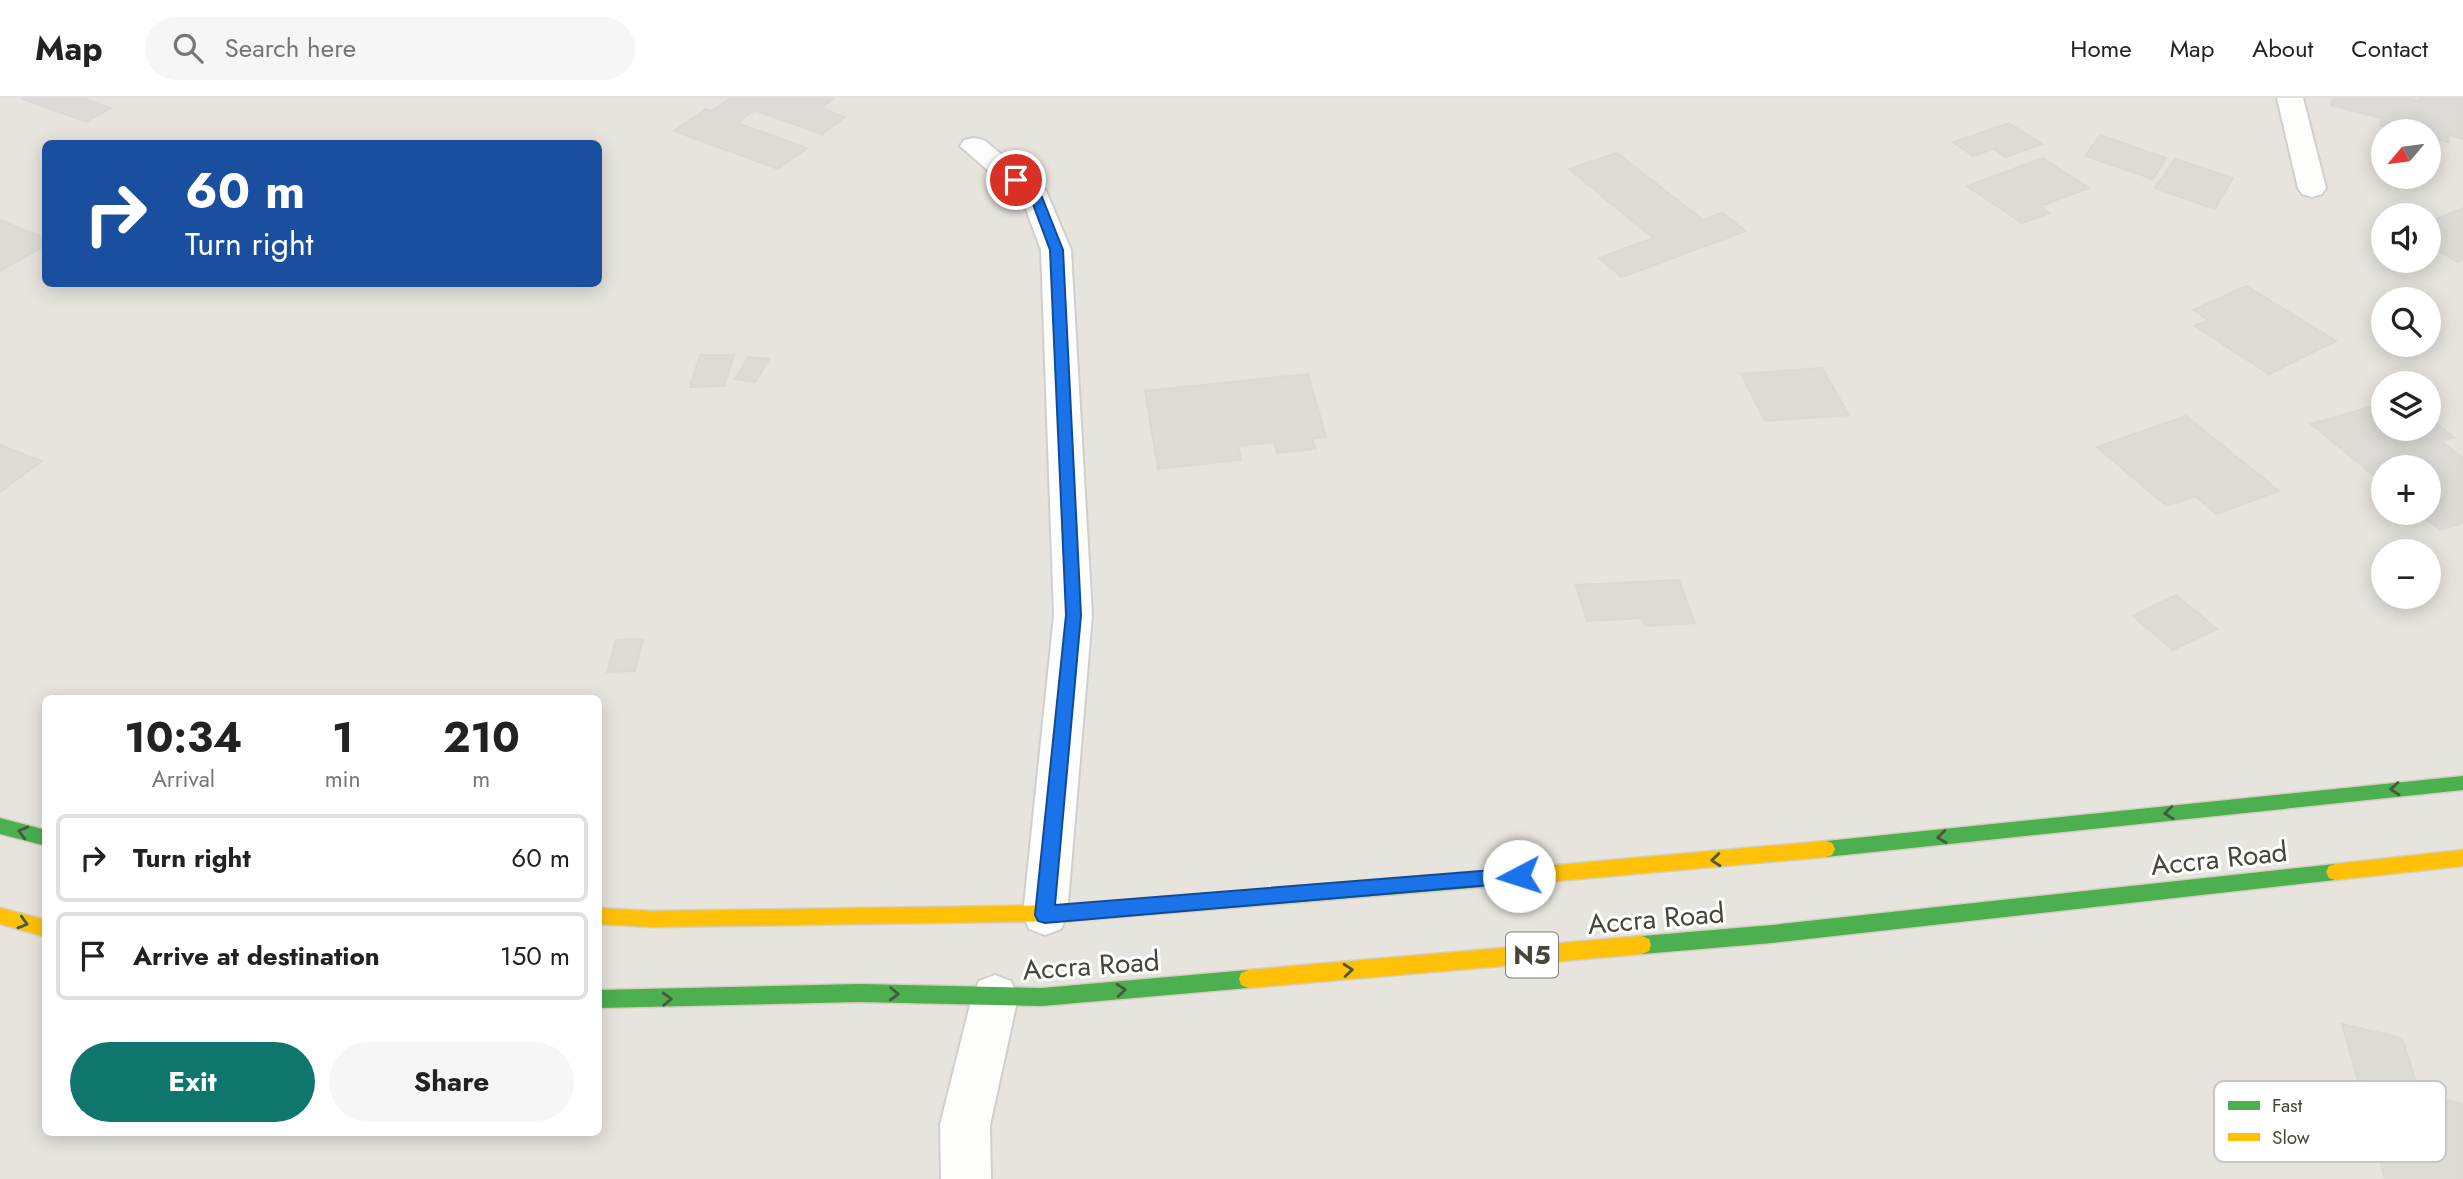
<!DOCTYPE html>
<meta charset="utf-8">
<style>
:root{--surface:#fff;--page:#f6f6f6;--text:#222;--muted:#767676;--line:#e0e0e0;--accent:#0f766e}
body{margin:0;font-family:Jost,sans-serif;background:var(--page);color:var(--text);height:100vh;display:flex;flex-direction:column;font-size:26px;white-space:nowrap}
*{box-sizing:border-box;margin:0}
p{font-size:23px;color:var(--muted)}
.icon{flex:none;width:38px;height:38px;fill:none;stroke:currentColor;stroke-width:2;stroke-linecap:round;stroke-linejoin:round}
.map{position:relative;flex:1;overflow:hidden}
.drawer{position:absolute;left:42px;top:597px;width:560px;height:441px;display:flex;flex-direction:column;background:var(--surface);border-radius:10px;box-shadow:0 4px 18px #0003}
.drawer>*{flex:none}
.hud{position:absolute;left:42px;top:42px;width:560px;height:147px;border-radius:10px;box-shadow:0 4px 18px #0003;background:#1a4fa0;color:#fff;overflow:hidden}
.needle{width:46px;rotate:241deg}
.controls{position:absolute;left:2371px;top:21px;display:grid;gap:14px}
.controls a{display:grid;place-items:center;width:70px;height:70px;border-radius:50%;background:var(--surface);box-shadow:0 4px 18px #0003;font-size:35px}
.pin{position:absolute;display:grid;place-items:center;width:60px;height:60px;color:#fff;margin:-30px;border:4px solid #fff;border-radius:50%;box-shadow:0 2px 7px #0007}
.me{position:absolute;width:77px;margin:-38px;rotate:265deg;stroke-linejoin:round;filter:drop-shadow(0 0 5px #0008)}
.turn{display:flex;align-items:center;gap:24px;height:147px;padding:0 28px;font-size:32px}
.turn .icon{width:91px;height:91px;stroke-width:2.5}
.turn b{display:block;font-size:49px;line-height:60px}
.eta{display:flex;justify-content:space-evenly;align-items:center;height:119px;text-align:center}
.eta b{font-size:42px;font-weight:700;line-height:49px}
.button{display:flex;gap:14px;margin-top:auto;padding:14px 28px}
.button a{flex:1;height:80px;border-radius:42px;background:var(--accent);color:#fff;font-size:28px;font-weight:700;line-height:80px;text-align:center}
.button a+a{background:var(--page);color:var(--text)}
ul{padding:0;list-style:none}
li{display:flex;align-items:center;gap:21px;height:88px;margin:0 14px 10px;padding:0 14px;border:4px solid var(--line);border-radius:10px}
li div{flex:1}
li b{display:block;font-size:26px}
li em{font-style:normal}
header{display:flex;align-items:center;gap:42px;box-sizing:border-box;height:98px;padding:0 35px;background:var(--surface);border-bottom:2px solid var(--line)}
header strong{font-size:33px}
nav{display:flex;gap:38px;margin-inline-start:auto;font-size:24px}
.search{width:490px;height:63px;background:var(--page);display:flex;align-items:center;gap:18px;box-sizing:border-box;padding:0 24px;border-radius:38px;color:var(--muted);font-size:26px}
.map>svg:first-child{display:block}
</style>
<header>
<strong>Map</strong>
<div class="search"><svg class="icon" aria-label="search" viewBox="0 0 24 24"><circle cx="10" cy="10" r="6"/><path d="M15 15l6 6"/></svg>Search here</div>
<nav><a>Home</a><a>Map</a><a>About</a><a>Contact</a></nav>
</header>
<div class="map">
<svg width="2463" height="1081" viewBox="0 0 2463 1081">
<rect width="100%" height="100%" fill="#f3f2ee"/>
<!-- residential -->
<path fill="#e6e4dc" fill-rule="evenodd" d="M0,0H2463V1081H0ZM2384,33H2429V79H2384ZM46,46H598V186H46ZM2384,117H2429V163H2384ZM2384,201H2429V247H2384ZM2384,285H2429V331H2384ZM2384,369H2429V415H2384ZM2384,453H2429V499H2384ZM46,600H598V1034H46Z"/>
<!-- building -->
<path fill="#dcdbd6" stroke="#dbd9d4" stroke-width="2" d="M21,0H82L111,10L86,24Z
M731,0H834L821,10L845,19L822,36L754,12L737,25L807,50L778,71L674,33L706,11L712,13Z
M2332,0H2406L2419,3L2420,0H2463V41L2449,37L2448,44L2429,39V33H2406L2380,27L2382,20L2331,7Z
M2009,25L2042,46L2006,59L1993,51L1973,58L1953,44Z
M2100,37L2166,60L2153,81L2085,58Z
M1617,55L1703,122L1722,115L1746,133L1622,179L1599,160L1653,140L1569,71Z
M2043,60L2089,90L2040,108L2050,115L2022,125L1967,88Z
M2175,61L2233,80L2215,111L2155,90Z
M2463,110V161L2458,164L2429,147V121L2432,123Z
M0,122L46,141V147L0,173Z
M2247,188L2336,243L2269,276L2195,228L2208,222L2193,212Z
M700,257H734L724,288L690,289Z
M748,259L769,261L755,284L735,281Z
M1822,270L1849,317L1765,323L1741,276Z
M1308,276L1326,339L1312,341L1316,351L1277,355L1274,344L1238,348L1241,362L1158,371L1145,293Z
M2384,305V331H2429V320L2454,339L2441,343L2463,360V425L2440,432L2419,415H2429V369H2384V386L2311,326Z
M2186,318L2279,393L2216,416L2195,398L2167,408L2097,349Z
M0,347L42,363L0,394Z
M1679,482L1695,525L1645,528L1643,520L1587,523L1576,487Z
M2176,497L2217,531L2173,552L2133,518Z
M643,541L635,573L607,574L616,542Z
M2342,926L2402,940L2420,996L2463,1006V1081H2385Z"/>
<g fill="none" stroke-linecap="round" stroke-linejoin="round">
<defs>
<path id="street" d="M2277,0H2303L2326,90L2322,96L2312,99L2302,96L2298,90Z
M974,40L984,42L1046,93L1071,152L1092,517L1067,817L1061,831L1045,837L1029,831L1023,817L1054,517L1041,152L1023,103L960,48L964,42Z
M995,877L1011,883L1018,899L990,1027L991,1081H941L940,1027L972,899L979,883Z"/>
<path id="fast" d="M2463,678V692L1826,759L1820,757L1817,751L1820,745L1826,743Z
M0,720L46,732V748L0,736Z
M2335,766L2341,768L2344,774L2341,780L2335,782L1772,845L1642,856L1635,853L1633,847L1635,841L1642,838L1772,827Z
M1557,767L1563,769L1566,775L1563,781L1557,783L1071,823L1065,821L1062,815L1065,809L1071,807Z
M1248,872L1255,875L1257,881L1255,887L1248,890L1042,908L859,904L598,910V892L859,886L1042,890Z"/>
<path id="slow" d="M1826,743L1832,745L1835,751L1832,757L1826,759L1557,783L1551,781L1548,775L1551,769L1557,767Z
M2463,752V768L2335,782L2329,780L2326,774L2329,768L2335,766Z
M1071,807L1077,809L1080,815L1077,821L1071,823L651,829L598,826V810L651,813Z
M0,810L46,822V839L0,826Z
M1642,838L1649,841L1651,847L1649,853L1642,856L1248,890L1241,887L1239,881L1241,875L1248,872Z"/>
</defs>
<!-- street casing -->
<use href="#street" stroke="#d1cfcb" stroke-width="4"/>
<!-- fast casing -->
<use href="#fast" stroke="#d4cfbc" stroke-width="3"/>
<!-- slow casing -->
<use href="#slow" stroke="#d4cfbc" stroke-width="3"/>
<!-- street -->
<use href="#street" fill="#fdfdfc" fill-rule="evenodd"/>
<!-- fast -->
<use href="#fast" fill="#4caf50" fill-rule="evenodd"/>
<!-- slow -->
<use href="#slow" fill="#ffc107" fill-rule="evenodd"/>
</g>
<!-- one-way arrows -->
<defs><path id="oneway-chevron" d="M-2-3.5L2.5 0L-2 3.5" fill="none" stroke-width="1.6" stroke-linecap="round" stroke-linejoin="round" transform="scale(1.75)"/></defs>
<g stroke="#4a593e">
<use href="#oneway-chevron" transform="translate(2395 691) rotate(175)"/>
<use href="#oneway-chevron" transform="translate(2169 715) rotate(174)"/>
<use href="#oneway-chevron" transform="translate(23 734) rotate(-165)"/>
<use href="#oneway-chevron" transform="translate(1942 739) rotate(174)"/>
<use href="#oneway-chevron" transform="translate(1716 762) rotate(175)"/>
<use href="#oneway-chevron" transform="translate(23 825) rotate(16)"/>
<use href="#oneway-chevron" transform="translate(1348 872) rotate(-5)"/>
<use href="#oneway-chevron" transform="translate(1121 892) rotate(-5)"/>
<use href="#oneway-chevron" transform="translate(894 896) rotate(2)"/>
<use href="#oneway-chevron" transform="translate(667 901) rotate(-2)"/>
</g>
<!-- route -->
<path fill="#1a73e8" stroke="#114b97" stroke-width="2" d="M1016,79L1042,99L1063,152L1081,517L1055,807L1519,770L1525,772L1528,778L1525,784L1045,825L1038,823L1035,817L1066,517L1050,152L1031,101L1010,82Z"/>
<g text-anchor="middle" stroke-width="6" stroke-linejoin="round" paint-order="stroke">
<!-- shield labels -->
<rect fill="#fff" stroke="#807c74" stroke-width="2" x="1506" y="834.5" width="52" height="45" rx="5"/>
<g font-size="26" font-weight="bold" fill="#494439">
<text x="1532" y="866">N5</text>
</g>
<!-- street labels -->
<g font-size="28" fill="#494439" stroke="#fff">
<text transform="translate(2219 760) rotate(-6)" y="10">Accra Road</text>
<text transform="translate(1656 820) rotate(-5)" y="10">Accra Road</text>
<text transform="translate(1091 867) rotate(-4)" y="10">Accra Road</text>
</g>
</g>
<!-- legend -->
<rect x="2214" y="983" width="232" height="81" rx="10" fill="#fff" stroke="#c8c7c4" stroke-width="2"/>
<rect x="2228" y="1003" width="32" height="9" fill="#4caf50"/>
<rect x="2228" y="1035" width="32" height="8" fill="#ffc107"/>
<g font-size="19" fill="#494439">
<text x="2272" y="1014">Fast</text>
<text x="2272" y="1046">Slow</text>
</g>
</svg>
<div class="controls">
<a><svg class="needle" viewBox="-14 -14 28 28"><path d="M0-13l5 13h-10z" fill="#e53935"/><path d="M0 13l5-13h-10z" fill="#767676"/></svg></a>
<a><svg class="icon" aria-label="sound" viewBox="0 0 24 24"><path d="M4 9h4l5-4v14l-5-4H4zM17 9q2 3 0 6"/></svg></a>
<a><svg class="icon" aria-label="search" viewBox="0 0 24 24"><circle cx="10" cy="10" r="6"/><path d="M15 15l6 6"/></svg></a>
<a><svg class="icon" aria-label="layers" viewBox="0 0 24 24"><path d="M12 4l9 5-9 5-9-5zM3 14l9 5 9-5"/></svg></a>
<a>+</a>
<a>−</a>
</div>
<div class="pin" style="left:1016px;top:82px;background:#d93025"><svg class="icon" aria-label="arrive" viewBox="0 0 24 24"><path d="M6 21V4h12l-3 4 3 4H6"/></svg></div>
<svg class="me" style="left:1519px;top:778px" viewBox="-20 -20 40 40"><circle r="19" fill="#fff"/><path d="M0-13L10 11 0 6-10 11z" fill="#1a73e8"/></svg>
<div class="hud">
<div class="turn"><svg class="icon" aria-label="right" viewBox="0 0 24 24"><path d="M7 20v-9h11M14 6l5 5-5 5"/></svg><div><b>60 m</b>Turn right</div></div>
</div>
<section class="drawer">
<div class="eta">
<div><b>10:34</b><p>Arrival</p></div>
<div><b>1</b><p>min</p></div>
<div><b>210</b><p>m</p></div>
</div>
<ul>
<li><svg class="icon" aria-label="right" viewBox="0 0 24 24"><path d="M7 20v-9h11M14 6l5 5-5 5"/></svg><div><b>Turn right</b></div><em>60 m</em></li>
<li><svg class="icon" aria-label="arrive" viewBox="0 0 24 24"><path d="M6 21V4h12l-3 4 3 4H6"/></svg><div><b>Arrive at destination</b></div><em>150 m</em></li>
</ul>
<div class="button"><a>Exit</a><a>Share</a></div>
</section>
</div>
